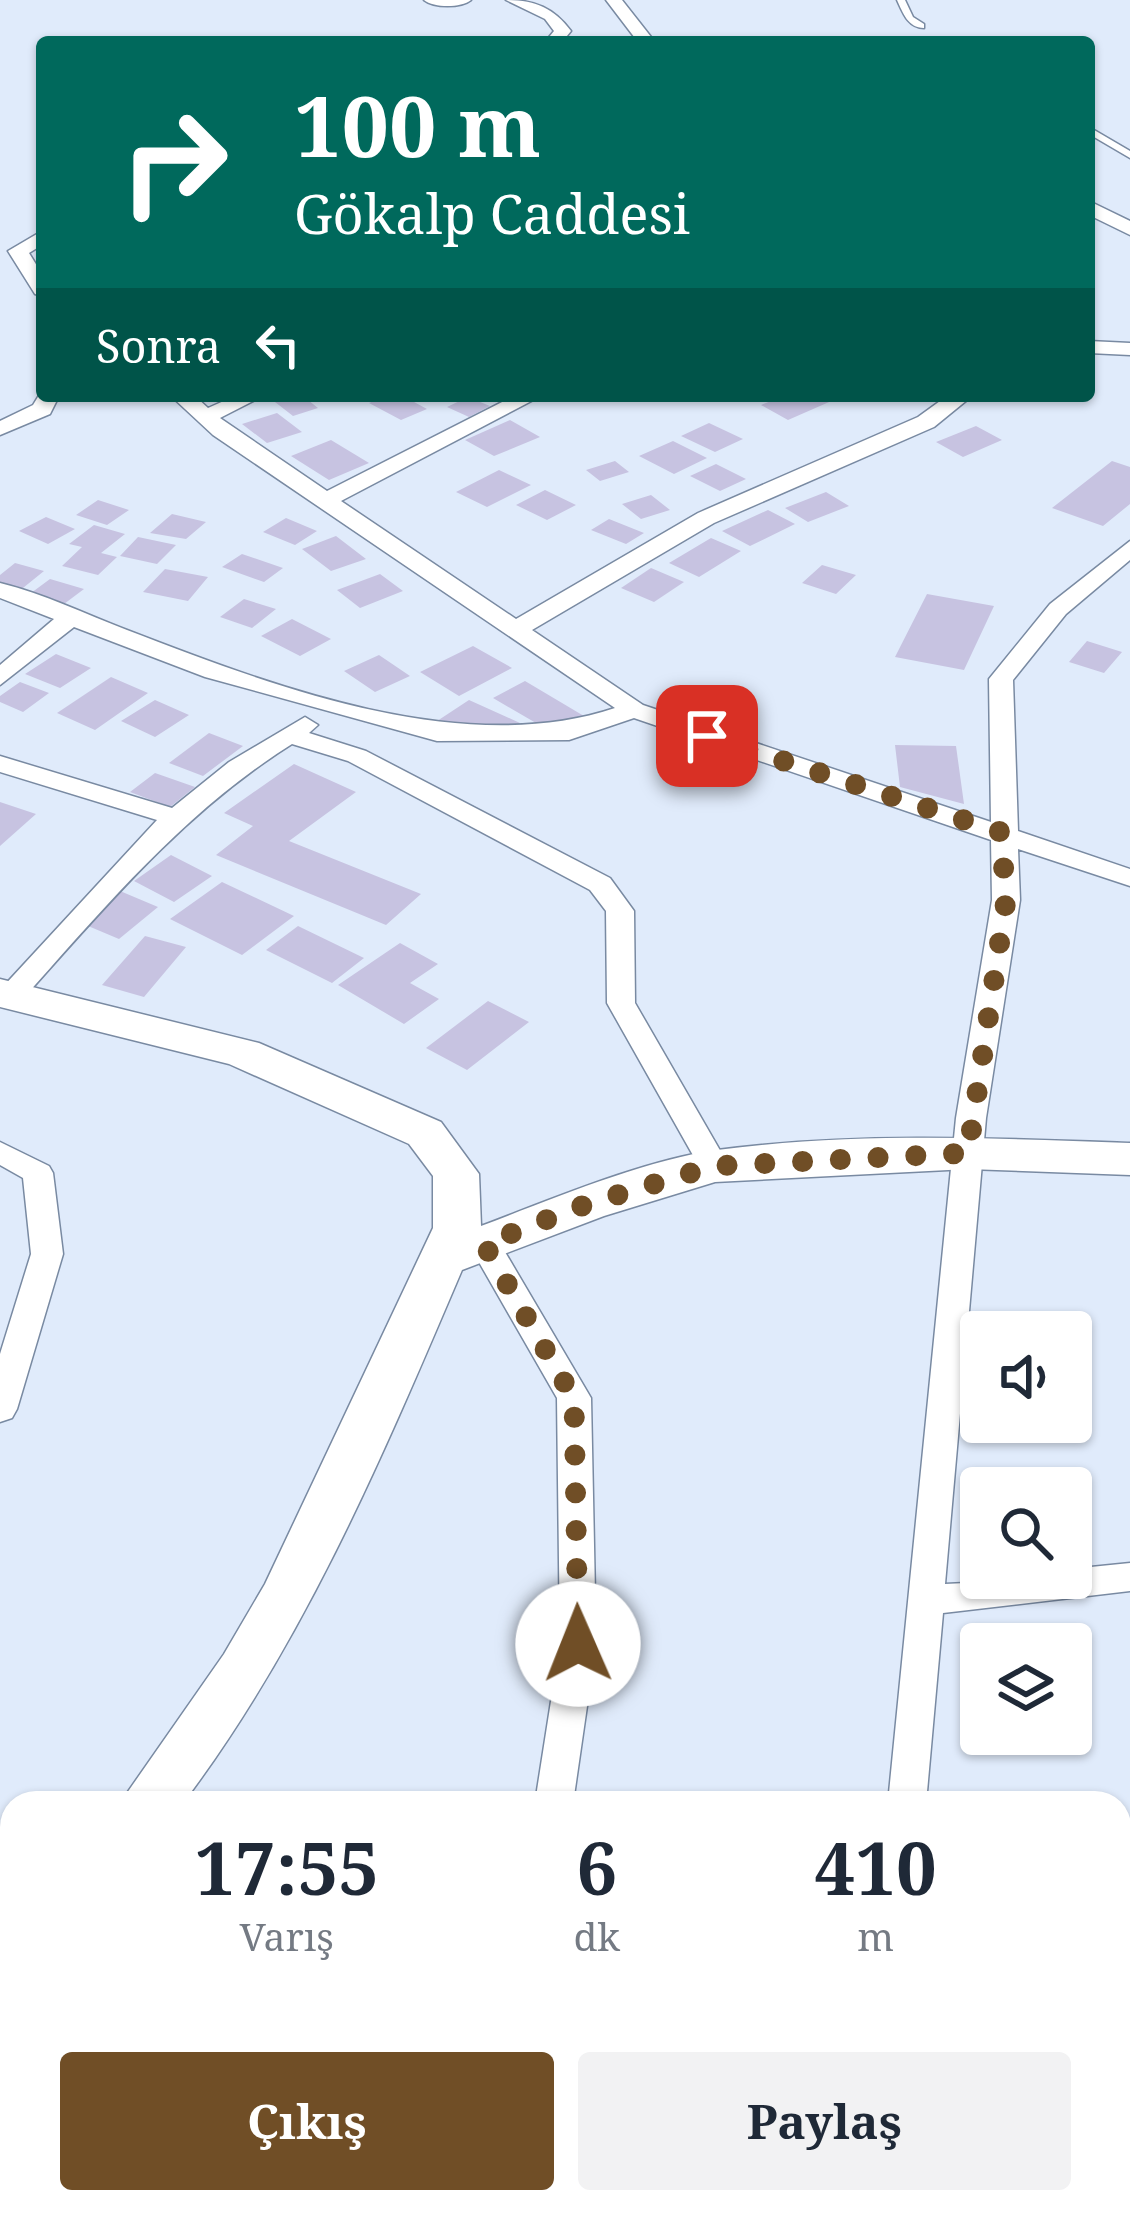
<!DOCTYPE html>
<html lang="tr">
<meta charset="utf-8">
<style>
:root{--surface:#fff;--page:#f2f2f3;--text:#1f2937;--muted:#747a83;--accent:#704e26}
body{margin:0;font-family:"Noto Serif",serif;background:var(--page);color:var(--text);height:100vh;display:flex;flex-direction:column;font-size:45px;white-space:nowrap}
*{box-sizing:border-box;margin:0}
p{font-size:39px;color:var(--muted)}
.icon{flex:none;width:66px;height:66px;fill:none;stroke:currentColor;stroke-width:2;stroke-linecap:round;stroke-linejoin:round}
.map{position:relative;flex:1;overflow:hidden}
.side{position:absolute;left:0px;top:1791px;width:1131px;height:423px;display:flex;flex-direction:column;background:var(--surface);border-radius:36px 36px 0 0;box-shadow:0 3px 9px #0004}
.side>*{flex:none}
.guide{position:absolute;left:36px;top:36px;width:1059px;height:366px;border-radius:12px;box-shadow:0 3px 9px #0004;background:#00695c;color:#fff;overflow:hidden}
.fabs{position:absolute;left:960px;top:1311px;display:grid;gap:24px}
.fabs a{display:grid;place-items:center;width:132px;height:132px;border-radius:12px;background:var(--surface);box-shadow:0 3px 9px #0004;font-size:60px}
.pin{position:absolute;display:grid;place-items:center;width:102px;height:102px;color:#fff;margin:-51px;border-radius:24px;box-shadow:0 6px 18px #0006}
.me{position:absolute;width:132px;margin:-66px;rotate:359deg;stroke-linejoin:round;filter:drop-shadow(0 0 9px #0008)}
.turn{display:flex;align-items:center;gap:42px;height:252px;padding:0 60px;font-size:54px}
.turn .icon{width:156px;height:156px;stroke-width:2.5}
.turn b{display:block;font-size:84px;line-height:102px}
.then{display:flex;align-items:center;height:114px;padding:0 60px;background:#0003;gap:24px;font-size:45px}
.eta{display:flex;justify-content:space-evenly;align-items:center;height:204px;text-align:center}
.eta b{font-size:72px;font-weight:700;line-height:84px}
.action{display:flex;gap:24px;margin-top:auto;padding:24px 60px}
.action a{flex:1;height:138px;border-radius:12px;background:var(--accent);color:#fff;font-size:48px;font-weight:700;line-height:138px;text-align:center}
.action a+a{background:var(--page);color:var(--text)}
.map>svg:first-child{display:block}
</style>
<div class="map">
<svg width="1130" height="2213" viewBox="0 0 1130 2213">
<rect width="100%" height="100%" fill="#e0ebfb"/>
<!-- building -->
<path fill="#c7c3e1" d="M294,396H303L318,408L293,416L275,402Z
M385,396H403L427,409L401,420L369,403Z
M784,396H830L836,399L788,420L761,405Z
M468,397L490,406L469,417L447,407Z
M277,413L302,432L267,443L242,424Z
M510,420L540,437L494,456L465,440Z
M709,423L743,439L715,452L681,436Z
M976,426L1002,440L963,457L936,442Z
M331,440L369,463L329,480L291,456Z
M673,441L707,458L674,474L639,456Z
M615,461L629,472L600,481L586,470Z
M1112,461L1130,467V504L1103,526L1052,508Z
M716,464L746,479L720,491L690,476Z
M499,470L531,485L487,507L456,492Z
M545,490L576,505L547,520L516,505Z
M826,492L849,506L808,522L785,508Z
M651,495L670,510L641,519L622,504Z
M98,500L129,510L107,525L76,515Z
M768,510L795,524L750,546L722,531Z
M172,514L206,522L186,539L150,533Z
M46,517L75,529L48,544L19,531Z
M286,518L317,531L295,545L263,532Z
M609,519L644,533L626,544L591,530Z
M94,525L125,534L101,553L117,557L98,575L62,566L82,547L69,544Z
M336,536L366,559L331,571L302,549Z
M138,537L176,545L157,564L120,556Z
M711,538L741,551L699,577L669,563Z
M242,554L283,568L264,582L222,567Z
M15,563L44,571L18,592L0,587V575Z
M822,565L856,575L836,594L802,583Z
M651,568L684,582L654,602L621,588Z
M165,569L208,577L188,601L143,592Z
M380,574L403,591L360,608L337,590Z
M50,579L84,589L60,607L27,596Z
M927,594L994,606L964,670L895,657Z
M244,599L276,609L252,628L220,617Z
M292,619L331,639L300,656L261,636Z
M1087,641L1122,652L1104,673L1069,662Z
M473,646L512,668L459,696L420,672Z
M56,654L91,668L60,688L25,674Z
M379,655L410,676L375,692L344,671Z
M111,677L148,693L95,730L57,713Z
M525,681L589,719L548,730L493,698Z
M20,682L49,693L23,712L0,702V696Z
M155,700L189,715L155,737L121,721Z
M469,700L520,723L510,730L431,725Z
M209,733L243,746L203,776L169,763Z
M895,745L956,746L964,804L900,787Z
M294,764L356,792L289,841L421,894L386,925L216,855L253,826L224,813Z
M155,773L195,787L170,807L130,792Z
M0,802L36,814L0,846Z
M171,855L212,876L174,902L134,881Z
M222,882L294,916L242,955L170,919Z
M120,891L158,907L119,939L81,923Z
M298,926L364,958L332,983L266,950Z
M145,936L186,947L144,997L102,985Z
M400,943L438,964L410,983L439,999L404,1024L338,985Z
M488,1001L529,1022L467,1070L426,1048Z"/>
<g fill="none" stroke-linecap="round" stroke-linejoin="round">
<defs>
<path id="lane" d="M897,0H905L913,17L924,24V28C908,28 903,13 897,0Z
M1089,127L1130,151V158L1089,134Z"/>
<path id="street" d="M424,0H471C461,8 434,8 424,0Z
M506,0C535,0 554,8 571,31L562,42H545L554,31L545,19Z
M606,0H622L655,42H638Z
M1089,201L1130,221V235L1089,215Z
M42,231V245L29,253L42,274V296L35,294L8,251Z
M1089,341L1130,343V355L1089,353Z
M41,392L42,396H59L50,414L0,435V421L33,405Z
M171,396H195L208,408L235,396H263L220,418L327,491L514,396H541L341,501L516,619L698,513L918,417L947,396H972L934,427L714,523L532,630L643,705L991,822L989,679L1050,604L1130,541V560L1066,614L1013,680L1018,831L1130,869V886L1018,849L1020,900L986,1118L945,1584L1071,1578V1569L1130,1563V1591L943,1613L926,1803H888L956,1118L992,900L991,840L634,718L569,740L437,741L205,677L74,627L0,685V665L54,619L0,598V583C45,594 85,614 127,630C272,686 463,759 615,708L213,435Z
M305,717L318,725L309,733L366,751L610,878L634,911L635,1003L729,1166L725,1173H703L607,1003L606,911L590,890L348,761L292,744C184,812 105,907 21,1001H1V989L157,820L0,772V756L172,808L229,762Z
M0,1142L49,1166L53,1173L63,1254L17,1409L12,1418L0,1422V1354L31,1254L23,1178L0,1165Z
M484,1232L495,1235L591,1398L596,1644L573,1803H535L560,1644L557,1398L468,1243L473,1235Z
M0,2111L12,2115V2163L0,2158Z
M1130,2120V2162L1119,2164V2122Z
M58,2202H110L115,2213H63Z
M435,2202H479L476,2213H432Z
M725,2202H810L805,2213H720Z
M850,2202H894V2213H850Z"/>
<path id="secondary" d="M0,979L259,1043L441,1122L479,1174L481,1226C550,1200 644,1160 717,1150C852,1132 994,1138 1130,1143V1175L968,1169L715,1182L604,1216L462,1270C383,1455 305,1641 183,1803H120L224,1654L265,1584L433,1228V1176L409,1144L229,1064L0,1007Z
M12,1933V1998L0,2003V1938Z"/>
</defs>
<!-- lane casing -->
<use href="#lane" stroke="#798aa2" stroke-width="3"/>
<!-- street casing -->
<use href="#street" stroke="#798aa2" stroke-width="3"/>
<!-- secondary casing -->
<use href="#secondary" stroke="#798aa2" stroke-width="3"/>
<!-- lane -->
<use href="#lane" fill="#fff" fill-rule="evenodd"/>
<!-- street -->
<use href="#street" fill="#fff" fill-rule="evenodd"/>
<!-- secondary -->
<use href="#secondary" fill="#fff" fill-rule="evenodd"/>
</g>
<g fill="none" stroke-linecap="round" stroke-linejoin="round">
<!-- route -->
<path stroke="#704e26" stroke-width="21" stroke-dasharray="0 37.8" d="M578,1644L574,1399L484,1244L587,1204L714,1166L968,1153L1006,900L1001,832L707,736"/>
</g>
</svg>
<div class="fabs">
<a><svg class="icon" aria-label="sound" viewBox="0 0 24 24"><path d="M4 9h4l5-4v14l-5-4H4zM17 9q2 3 0 6"/></svg></a>
<a><svg class="icon" aria-label="search" viewBox="0 0 24 24"><circle cx="10" cy="10" r="6"/><path d="M15 15l6 6"/></svg></a>
<a><svg class="icon" aria-label="layers" viewBox="0 0 24 24"><path d="M12 4l9 5-9 5-9-5zM3 14l9 5 9-5"/></svg></a>
</div>
<div class="pin" style="left:707px;top:736px;background:#d93025"><svg class="icon" aria-label="arrive" viewBox="0 0 24 24"><path d="M6 21V4h12l-3 4 3 4H6"/></svg></div>
<svg class="me" style="left:578px;top:1644px" viewBox="-20 -20 40 40"><circle r="19" fill="#fff"/><path d="M0-13L10 11 0 6-10 11z" fill="#704e26"/></svg>
<div class="guide">
<div class="turn"><svg class="icon" aria-label="right" viewBox="0 0 24 24"><path d="M7 20v-9h11M14 6l5 5-5 5"/></svg><div><b>100 m</b>Gökalp Caddesi</div></div>
<div class="then">Sonra<svg class="icon" aria-label="left" viewBox="0 0 24 24"><path d="M17 20v-9H6M10 6l-5 5 5 5"/></svg></div>
</div>
<section class="side">
<div class="eta">
<div><b>17:55</b><p>Varış</p></div>
<div><b>6</b><p>dk</p></div>
<div><b>410</b><p>m</p></div>
</div>
<div class="action"><a>Çıkış</a><a>Paylaş</a></div>
</section>
</div>
